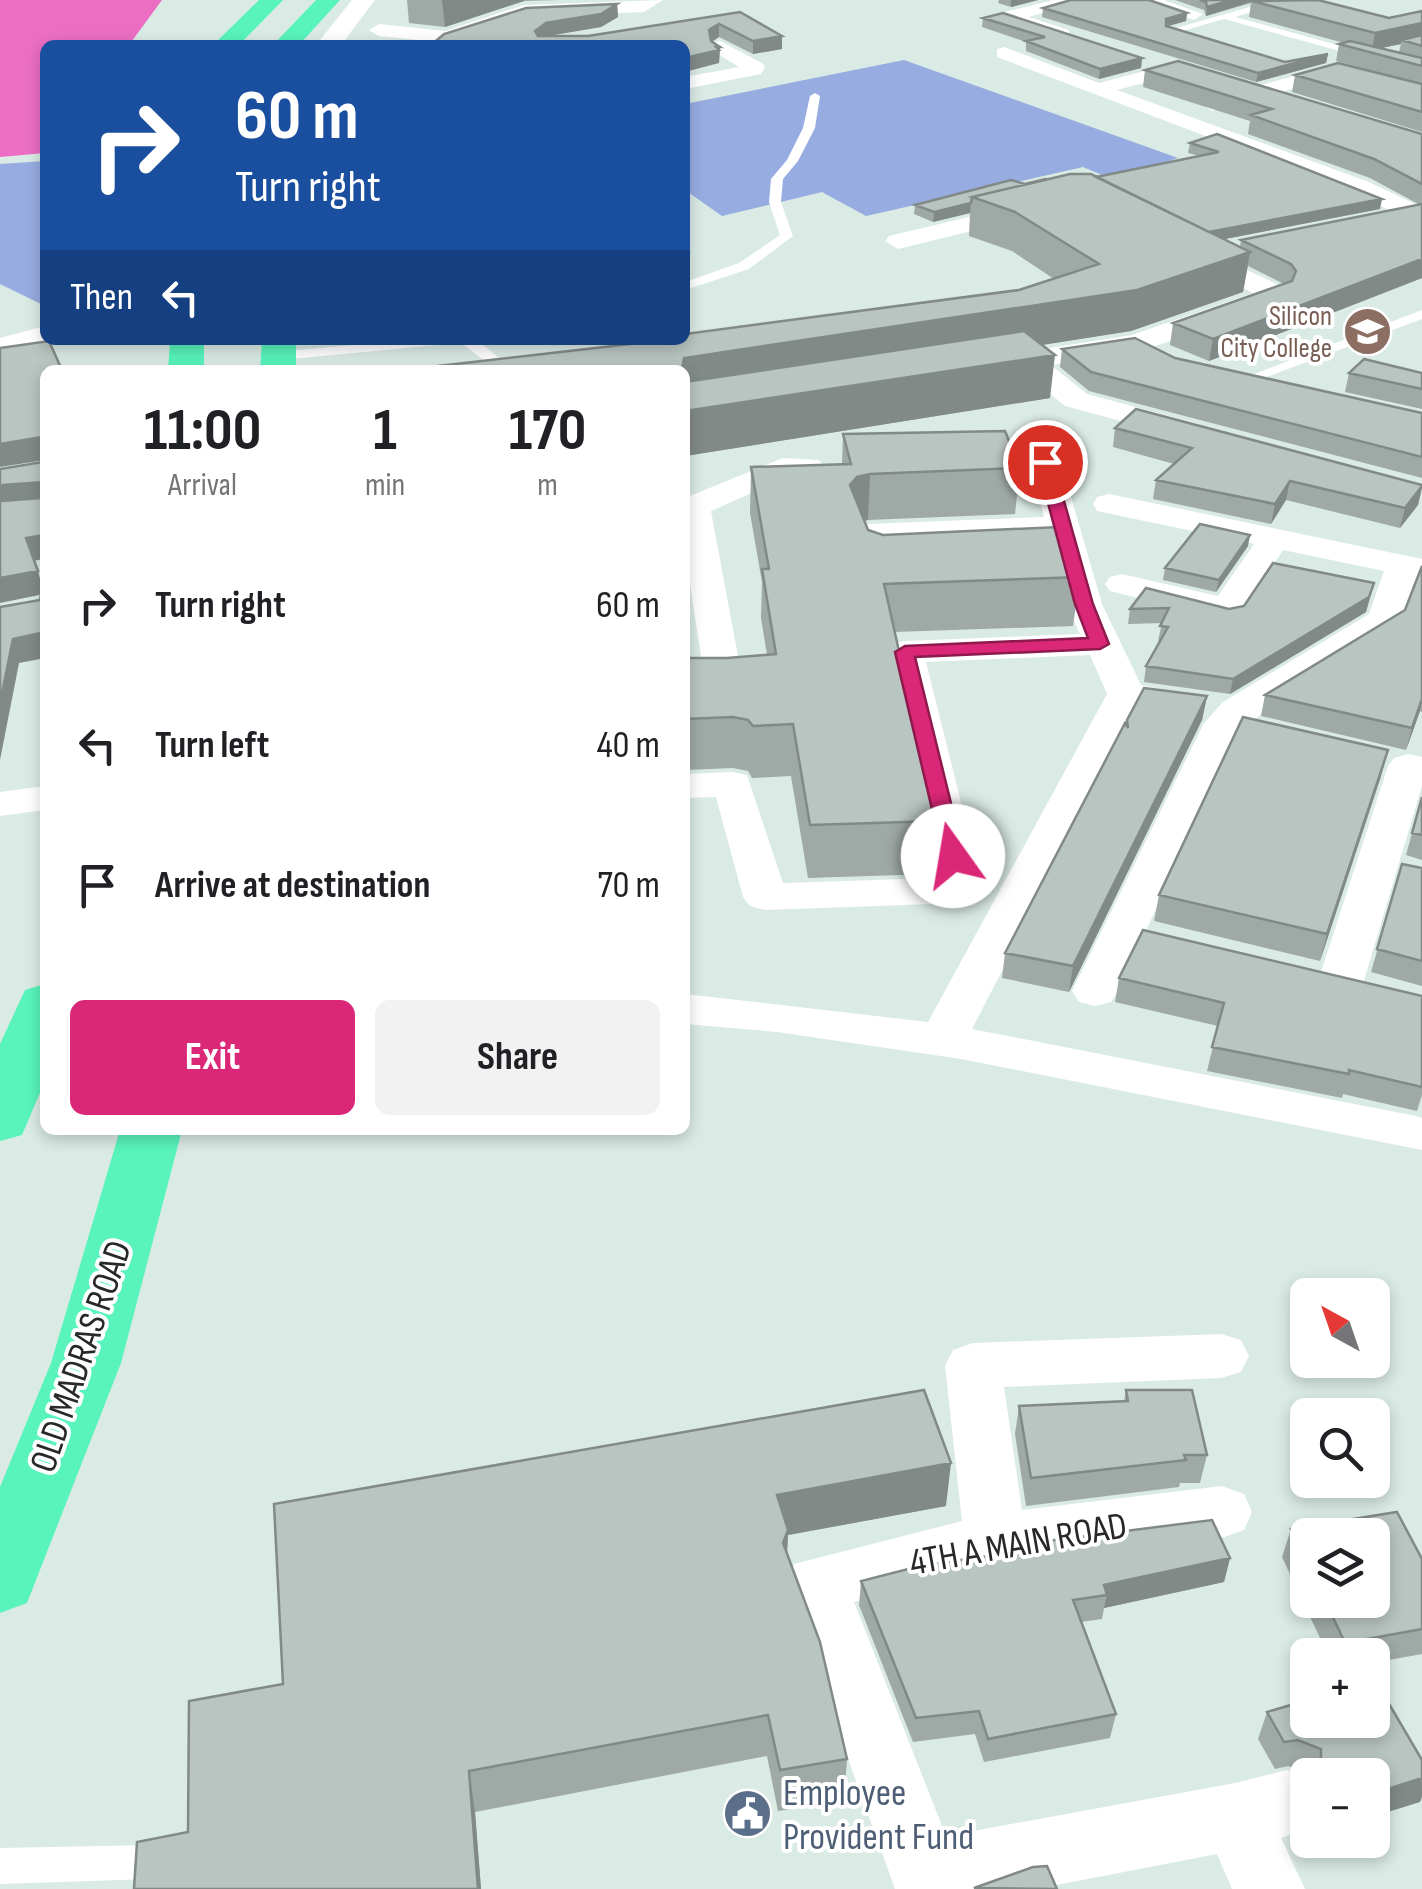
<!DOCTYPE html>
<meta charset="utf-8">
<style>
:root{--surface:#fff;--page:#f2f2f2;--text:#202124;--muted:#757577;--accent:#db2777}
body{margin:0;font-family:"Sofia Sans Condensed",sans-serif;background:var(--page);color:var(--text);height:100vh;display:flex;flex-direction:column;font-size:38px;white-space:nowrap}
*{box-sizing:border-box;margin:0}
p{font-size:32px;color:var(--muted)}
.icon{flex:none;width:55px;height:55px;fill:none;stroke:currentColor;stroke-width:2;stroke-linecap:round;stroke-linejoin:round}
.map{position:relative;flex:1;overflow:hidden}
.details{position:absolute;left:40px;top:365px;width:650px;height:770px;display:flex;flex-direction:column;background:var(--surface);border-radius:15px;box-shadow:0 5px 15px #0003}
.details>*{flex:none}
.top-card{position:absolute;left:40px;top:40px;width:650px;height:305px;border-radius:15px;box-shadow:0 5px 15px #0003;background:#1a4fa0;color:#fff;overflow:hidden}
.needle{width:65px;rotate:320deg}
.tools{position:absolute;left:1290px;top:1278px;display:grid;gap:20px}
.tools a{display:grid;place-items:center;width:100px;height:100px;border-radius:15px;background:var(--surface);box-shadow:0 5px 15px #0003;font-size:50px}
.pin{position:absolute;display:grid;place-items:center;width:85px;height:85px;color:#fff;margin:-42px;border:5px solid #fff;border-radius:50%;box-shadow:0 2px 10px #0007}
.me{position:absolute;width:110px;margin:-55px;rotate:347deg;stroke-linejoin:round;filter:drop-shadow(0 0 8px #0008)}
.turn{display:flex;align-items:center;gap:35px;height:210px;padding:0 30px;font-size:45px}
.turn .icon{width:130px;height:130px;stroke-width:2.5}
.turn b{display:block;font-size:70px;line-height:85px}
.then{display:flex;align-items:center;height:95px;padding:0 30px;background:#0003;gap:20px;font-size:38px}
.eta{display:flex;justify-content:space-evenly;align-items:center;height:170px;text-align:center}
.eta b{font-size:60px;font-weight:700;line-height:70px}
.button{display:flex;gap:20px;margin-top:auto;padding:20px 30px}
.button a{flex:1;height:115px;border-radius:15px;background:var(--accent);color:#fff;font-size:40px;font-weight:700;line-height:115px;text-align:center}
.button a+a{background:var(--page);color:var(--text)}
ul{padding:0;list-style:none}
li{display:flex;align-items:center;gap:30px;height:140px;padding:0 30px}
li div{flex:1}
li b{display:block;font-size:38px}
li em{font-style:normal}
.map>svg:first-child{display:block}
</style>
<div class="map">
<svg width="1422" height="1889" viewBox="0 0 1422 1889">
<rect width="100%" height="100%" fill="#daeae4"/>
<!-- green -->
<path fill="#97ace0" d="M904,60L1178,158L1114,180L1083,167L866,216L822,192L722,216L685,190V104Z
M45,161V306L0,284V164Z"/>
<!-- water -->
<path fill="#eb6ec3" d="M0,0H162L129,45H45V153L0,157Z"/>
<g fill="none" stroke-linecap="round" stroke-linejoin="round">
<!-- service -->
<path fill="#fff" fill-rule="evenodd" d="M1267,2L1270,7L1235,17L1422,68V74L1224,19L1182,31L1198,36L1195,41L1166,31Z
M815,93L820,96L815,128L798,161L783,179L781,202L793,236L749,269L685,290V282L739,263L780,235L769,202L771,179L787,160L803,128L810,96Z
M1422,310V319L1248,384L1236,381Z
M404,340H456L449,344L279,360L272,356L279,352Z
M457,340L479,341L513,370H497Z
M150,1845L162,1850L168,1862L162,1874L150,1879L0,1884V1848Z"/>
<!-- minor -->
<path fill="#fff" fill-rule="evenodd" d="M663,0L644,12L526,17L446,43L379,36L369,30L379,24L445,31L524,5Z
M1054,0H1086L1029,17L1069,30V38H1055L998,17L1001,13Z
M1134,0H1164L1203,14L1194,20Z
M720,41L762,63L765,67L761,74L685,89V77L739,67L713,51V43Z
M1004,47L1099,83L1179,62L1186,64L1189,68L1186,72L1117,90L1369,182L1415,204L1422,212V218L1363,233L1354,231L1351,226L1354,221L1393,212L1353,192L997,57V49Z
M1335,65L1422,88V101L1335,77L1213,111L1202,105L1205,100Z
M1028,203L1037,205L1040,210L1037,215L898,249L885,241L889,236Z
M1192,244L1285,288L1289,294L1285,300L1147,349L1051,365L1087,394L1199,424L1203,430L1199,436L1188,439L1065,406L1021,370L993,375L983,372L979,366L983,360L993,357L1132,335L1253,293L1183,257L1179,252L1183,247Z
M1045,453L1056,455L1061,462L1102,604L1141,685L1167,690L1173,698L1167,706L1138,707L972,1029L1416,1116L1422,1118V1150L961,1059L777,1032L685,1024V994L928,1022L1107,694L1090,655L926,662L983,890L976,899L961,903L765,910L750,906L743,897L716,797L685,798V774L733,772L747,775L783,883L937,878L887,652L892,644L905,641L1080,634L1066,604L1049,537L888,543L894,558L907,561L912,568L907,575L881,579L869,576L851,534L856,527L868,524L1044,517L1032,472L957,473L946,471L941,464L946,457L957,455Z
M783,458L819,460L824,467L819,474L788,477L711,511L745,694L739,702L726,705L713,702L707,694L685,553V498Z
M1109,494L1422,559V579L1416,578L1398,628L1240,728L1118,991L1111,1002L1095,1006L1079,1002L1072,991L1204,723L1223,702L1369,614L1384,571L1283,550L1240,617L1227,620L1110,591L1105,584L1110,577L1122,574L1218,596L1254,544L1097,511L1093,504L1097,497Z
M1408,754L1422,757V786L1363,984L1356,995L1340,999L1324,995L1317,984L1388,766L1394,758Z
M45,786V810L0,816V792Z
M1221,1334L1241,1340L1249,1356L1241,1372L1221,1378L1004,1387L1022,1510L1222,1486L1244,1494L1252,1512L1244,1530L1222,1538L995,1567L854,1602L946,1836L1235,1783L1287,1770L1308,1778V1828L1281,1838L1305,1889H1232L1217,1854L1036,1889H895L785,1584L794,1564L962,1521L945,1366L953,1350L973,1343Z"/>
<!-- tertiary -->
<path fill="#fff" fill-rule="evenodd" d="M352,0H375L341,45H316Z
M45,326V340H59L57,343L0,359V338Z"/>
<!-- trunk -->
<path fill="#58f4bc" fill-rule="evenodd" d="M259,0H283L239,45H213Z
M316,0H340L299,45H273Z
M170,340H204V370H168Z
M262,340H296V370H260Z
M45,984V1081L22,1135L0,1141V1044L25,990Z
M120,1130H182L121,1363L27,1603L0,1613V1487L51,1363Z"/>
</g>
<!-- wall -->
<path fill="#9fa9a6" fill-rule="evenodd" d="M407,0H559L524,1L445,27L409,23Z
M999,0H1038L1011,7L998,3Z
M1175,0H1318L1389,18L1422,11V84L1336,61L1339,44L1344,43L1249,17L1251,3L1206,16L1204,10ZM1401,44L1399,52L1381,48Z
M617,4L618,17L601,27L548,36H588L740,12L782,36V49L753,54L719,37L712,42L720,47L719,63L431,45Z
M1043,8L1187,13L1186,21L1168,26L1285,62L1328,54L1326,63L1256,82L1042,17Z
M983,18L1142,58L1141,68L1099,79L1026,51V42L982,27Z
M1145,70L1422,134V278L1209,361L1170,345L1173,323L1284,284L1248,266L1243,292L1131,331L1042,345L1050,398L685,456V370L665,340L1019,290L1054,279L1012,251L969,236L970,213L933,222L914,214L915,205L1025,184L1096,177L1199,156L1188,153L1190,143L1217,134L1380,209L1224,239L1240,247L1241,240L1420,205L1370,178L1248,134L1250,121L1143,87Z
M1295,75L1422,84V132L1292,92Z
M1062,349L1175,358L1422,413V478L1089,391L1060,367Z
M1349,373H1422V409L1345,392Z
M1115,428L1422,485V489L1418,505L1400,528L1286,500L1271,524L1153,499L1156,480L1174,464L1113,447Z
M843,434L1020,468L1015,514L868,520L865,521L868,530L883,535L1080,577L1073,626L894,632L937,821L932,874L808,878L791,776L752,778L748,771L733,768L685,770V658H727L767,655L761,618L762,582L750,513L751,467L842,464Z
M1248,546L1216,592L1163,580L1165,568Z
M1422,566V712L1420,711L1406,750L1261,716L1265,695L1405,610Z
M1374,583L1366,612L1230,694L1144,682L1146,666L1160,641H1158L1162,623L1128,624L1130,609L1146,588L1229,609Z
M1207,696L1202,720L1069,992L1002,978L1005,953L1126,725L1127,720Z
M1381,776L1320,961L1154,921L1159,895Z
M1422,797V860L1406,855Z
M1402,864L1422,868V986L1371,972Z
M1119,978L1422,996V1095L1417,1111L1343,1094L1342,1098L1207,1071L1218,1026L1115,1002Z
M1126,1390L1207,1455L1200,1483H1180L1179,1487L1026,1506L1015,1434L1019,1406L1124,1401Z
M274,1504L946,1506L788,1535L787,1554L847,1759L844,1800L778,1811L767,1756L475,1812L481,1889H134L188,1832L283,1684Z
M1291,1529L1422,1559V1654L1372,1663V1655H1328L1282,1557ZM1308,1535L1372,1600H1308Z
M1023,1544L1230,1558L1224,1582L1104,1608L1102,1619L1081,1622L1116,1714L1110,1738L984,1762L975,1734L913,1742L859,1605L861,1581L1022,1552Z
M1267,1712L1420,1802L1372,1775H1309L1288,1766L1275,1769L1258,1739Z"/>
<!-- shaded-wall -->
<path fill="#828a87" d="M442,0H524V1L445,27Z
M1011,0H1038L1011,7Z
M1232,0H1257L1206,16L1207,7Z
M617,4L618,17L601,27L547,36L535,44V31L546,23Z
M1187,13L1186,21L1165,27L1166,19Z
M1422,23V36L1402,40L1401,44L1372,50L1375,33Z
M719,24V37L709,43V30Z
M782,36V49L753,54V41Z
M716,47H720L719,63L685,72V58Z
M1328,54L1326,63L1256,82L1258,73Z
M1142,58L1141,68L1099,79L1100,69Z
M1382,199L1380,209L1205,243L1206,232Z
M971,203L970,213L933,222L934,212Z
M1250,252L1243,292L1131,331L685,401V370H682L684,358Z
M1422,259V278L1209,361L1213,339Z
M1055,355L1050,398L685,456V411Z
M42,437L45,460L0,467V444Z
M870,474L868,520L855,523L850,485L857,477Z
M1290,481L1286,500L1271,524L1275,504Z
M42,482L45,504L0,516V488L3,485Z
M1422,486L1418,505L1400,528L1405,508Z
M45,535V559L32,561L26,538Z
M1250,535L1248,546L1216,592L1219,580Z
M38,571L44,594L0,603V578Z
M1374,583L1366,612L1230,694L1233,679Z
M45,632V658L19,663L0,760V703L13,639Z
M1207,696L1202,720L1069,992L1073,966Z
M1422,699L1420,711L1406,750L1412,728Z
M1388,750L1381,776L1320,961L1327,934Z
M951,1463L946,1506L788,1535L786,1572L777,1495Z
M1230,1558L1224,1582L1104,1608L1107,1595L1104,1585Z
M469,1771L475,1812L481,1889H478Z
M1422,1778V1797L1420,1802L1372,1817V1794Z"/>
<!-- building -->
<path fill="#b9c5c1" stroke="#828a87" stroke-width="2.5" d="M1071,0H1149L1187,13L1166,19V26L1285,62L1328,54L1258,73L1043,8Z
M1200,0H1232L1207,7L1206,2Z
M1318,0L1389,18L1422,11V23L1375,33L1252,1Z
M617,4L601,14L546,23L535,31L538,36H588L740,12L782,36L753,41L719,24L709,30L711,41L720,47H716L719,50L685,58V45H431L444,34L526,8Z
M1003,13L1142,58L1100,69L1026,41L1045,37L983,18Z
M1422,35V46L1402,40Z
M1350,41L1422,58V66L1339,44Z
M1178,61L1422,134V184L1374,159L1251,115L1272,109L1145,70Z
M1338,63L1422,84V112L1295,75Z
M1217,134L1382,199L1209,232L1096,177L1219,152L1190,143Z
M1070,174H1091L1250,252L1137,290L684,358L682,370H403L665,340H685V334L1019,290L1099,264L1015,212L972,197Z
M1045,179V180L972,197L971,203L934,212L915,205L1011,180L1025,184Z
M1422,204V259L1213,339L1173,323L1292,281L1296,271L1291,264L1241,240Z
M1024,331L1055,355L685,411V382Z
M1135,338L1175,358L1422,413V457L1091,372L1062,349Z
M49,341L62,370H45V535L26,538L38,571L0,578V500L2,501L40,498L42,482L3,485L0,488V469L43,462L42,437L0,444V348Z
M1364,359L1422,373V389L1349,373Z
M1136,409L1422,485V486L1405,508L1290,481L1275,504L1156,480L1192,448L1115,428Z
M1005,431L1020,468L870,474L857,477L850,485L868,530L883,535L1059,527L1080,577L884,584L937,821L810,825L793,724L753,726L748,720L733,717L685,719V658H727L776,654L762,569H769L751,467L851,464L843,434Z
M1200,524L1250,535L1219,580L1165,568Z
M1273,563L1374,583L1369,597L1233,679L1146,666L1168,627L1160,626L1169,608L1130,609L1146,588L1229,609L1244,606Z
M1422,566V699L1412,728L1265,695L1405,610Z
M43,584L45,589V632L13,639L0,703V607L40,600Z
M1144,688L1207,696L1073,966L1005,953L1125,723L1128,728L1127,720Z
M1243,717L1388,750L1327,934L1159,895Z
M1422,797V835L1412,833Z
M1402,864L1422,868V961L1377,949Z
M1143,930L1422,996V1087L1349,1070V1074L1212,1047L1224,1003L1119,978Z
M924,1390L951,1463L777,1495L788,1530L783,1543L820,1642L847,1759L780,1770L768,1715L469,1771L478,1889H134L137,1842L188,1832L189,1701L283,1684L274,1504Z
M1126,1390H1192L1207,1455H1184L1186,1460L1031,1478L1019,1406L1128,1401Z
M1397,1512L1422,1559V1629L1345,1643L1325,1600H1372V1535H1308V1563L1291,1529Z
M1212,1520L1230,1558L1104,1585L1107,1595L1073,1600L1116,1714L988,1739L979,1711L916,1718L861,1581L924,1565L1025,1551L1023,1544Z
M1375,1680L1422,1760V1778L1372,1794V1775H1321V1749L1298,1740L1284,1742L1267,1712L1308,1700V1720H1372V1681Z
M1047,1866L1057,1889L974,1888L1033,1867Z"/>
<!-- route -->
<path fill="#db2777" stroke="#8e194d" stroke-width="2.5" d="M1045,457L1053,462L1093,604L1109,644L1100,649L915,657L964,856L953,862L943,856L895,652L905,646L1088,638L1075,604L1037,462Z"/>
<!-- icons -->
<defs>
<symbol id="university-disc" viewBox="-11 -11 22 22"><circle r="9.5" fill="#8d6e63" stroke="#fff"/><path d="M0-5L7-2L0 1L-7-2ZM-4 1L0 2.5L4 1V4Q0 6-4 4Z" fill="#fff"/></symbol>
<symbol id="civic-disc" viewBox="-11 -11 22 22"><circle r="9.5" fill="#5c6f8a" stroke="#fff"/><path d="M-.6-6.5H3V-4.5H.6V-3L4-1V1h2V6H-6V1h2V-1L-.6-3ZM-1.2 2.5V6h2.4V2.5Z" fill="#fff"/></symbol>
</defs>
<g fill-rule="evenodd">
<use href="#university-disc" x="1340" y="304" width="55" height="55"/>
<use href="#civic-disc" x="720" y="1786" width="55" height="55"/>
</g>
<g text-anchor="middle" stroke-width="8" stroke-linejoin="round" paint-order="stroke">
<!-- far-education labels -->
<g font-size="28" fill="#785e54" stroke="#fff" text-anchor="end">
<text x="1332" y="325">Silicon<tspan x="1332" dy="32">City College</tspan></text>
</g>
<!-- near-street labels -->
<g font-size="38" fill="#282828" stroke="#fff">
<text transform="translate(80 1356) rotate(-71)" y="13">OLD MADRAS ROAD</text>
<text transform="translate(1018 1543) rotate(-10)" y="13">4TH A MAIN ROAD</text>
</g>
<!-- near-service labels -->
<g font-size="38" fill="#4e5e75" stroke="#fff" text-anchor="start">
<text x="783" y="1805">Employee<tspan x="783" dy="44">Provident Fund</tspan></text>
</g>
</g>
</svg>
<div class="tools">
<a><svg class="needle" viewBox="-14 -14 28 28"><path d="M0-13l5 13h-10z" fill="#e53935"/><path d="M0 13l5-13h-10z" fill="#757577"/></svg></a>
<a><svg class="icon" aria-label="search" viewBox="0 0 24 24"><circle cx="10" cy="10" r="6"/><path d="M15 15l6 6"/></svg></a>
<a><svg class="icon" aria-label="layers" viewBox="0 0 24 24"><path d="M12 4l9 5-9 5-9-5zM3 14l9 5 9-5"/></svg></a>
<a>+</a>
<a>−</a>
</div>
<div class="pin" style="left:1045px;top:462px;background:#d93025"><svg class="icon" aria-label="arrive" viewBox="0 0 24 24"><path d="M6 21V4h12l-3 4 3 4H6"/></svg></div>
<svg class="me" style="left:953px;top:856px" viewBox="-20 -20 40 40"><circle r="19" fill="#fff"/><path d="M0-13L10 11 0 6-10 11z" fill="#db2777"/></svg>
<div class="top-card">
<div class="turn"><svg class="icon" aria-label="right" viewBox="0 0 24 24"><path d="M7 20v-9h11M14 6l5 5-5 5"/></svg><div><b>60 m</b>Turn right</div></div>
<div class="then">Then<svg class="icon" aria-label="left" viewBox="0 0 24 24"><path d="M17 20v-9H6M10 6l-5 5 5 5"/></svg></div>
</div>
<section class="details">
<div class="eta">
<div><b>11:00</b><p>Arrival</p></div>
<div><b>1</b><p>min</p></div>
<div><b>170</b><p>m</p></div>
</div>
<ul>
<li><svg class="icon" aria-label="right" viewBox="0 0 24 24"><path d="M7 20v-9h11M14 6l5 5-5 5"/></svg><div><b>Turn right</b></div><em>60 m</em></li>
<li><svg class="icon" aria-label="left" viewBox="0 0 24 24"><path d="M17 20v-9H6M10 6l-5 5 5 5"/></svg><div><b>Turn left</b></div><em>40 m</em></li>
<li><svg class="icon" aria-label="arrive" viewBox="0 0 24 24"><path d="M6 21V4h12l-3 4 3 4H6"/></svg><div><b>Arrive at destination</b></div><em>70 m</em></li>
</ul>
<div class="button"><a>Exit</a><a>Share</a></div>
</section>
</div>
